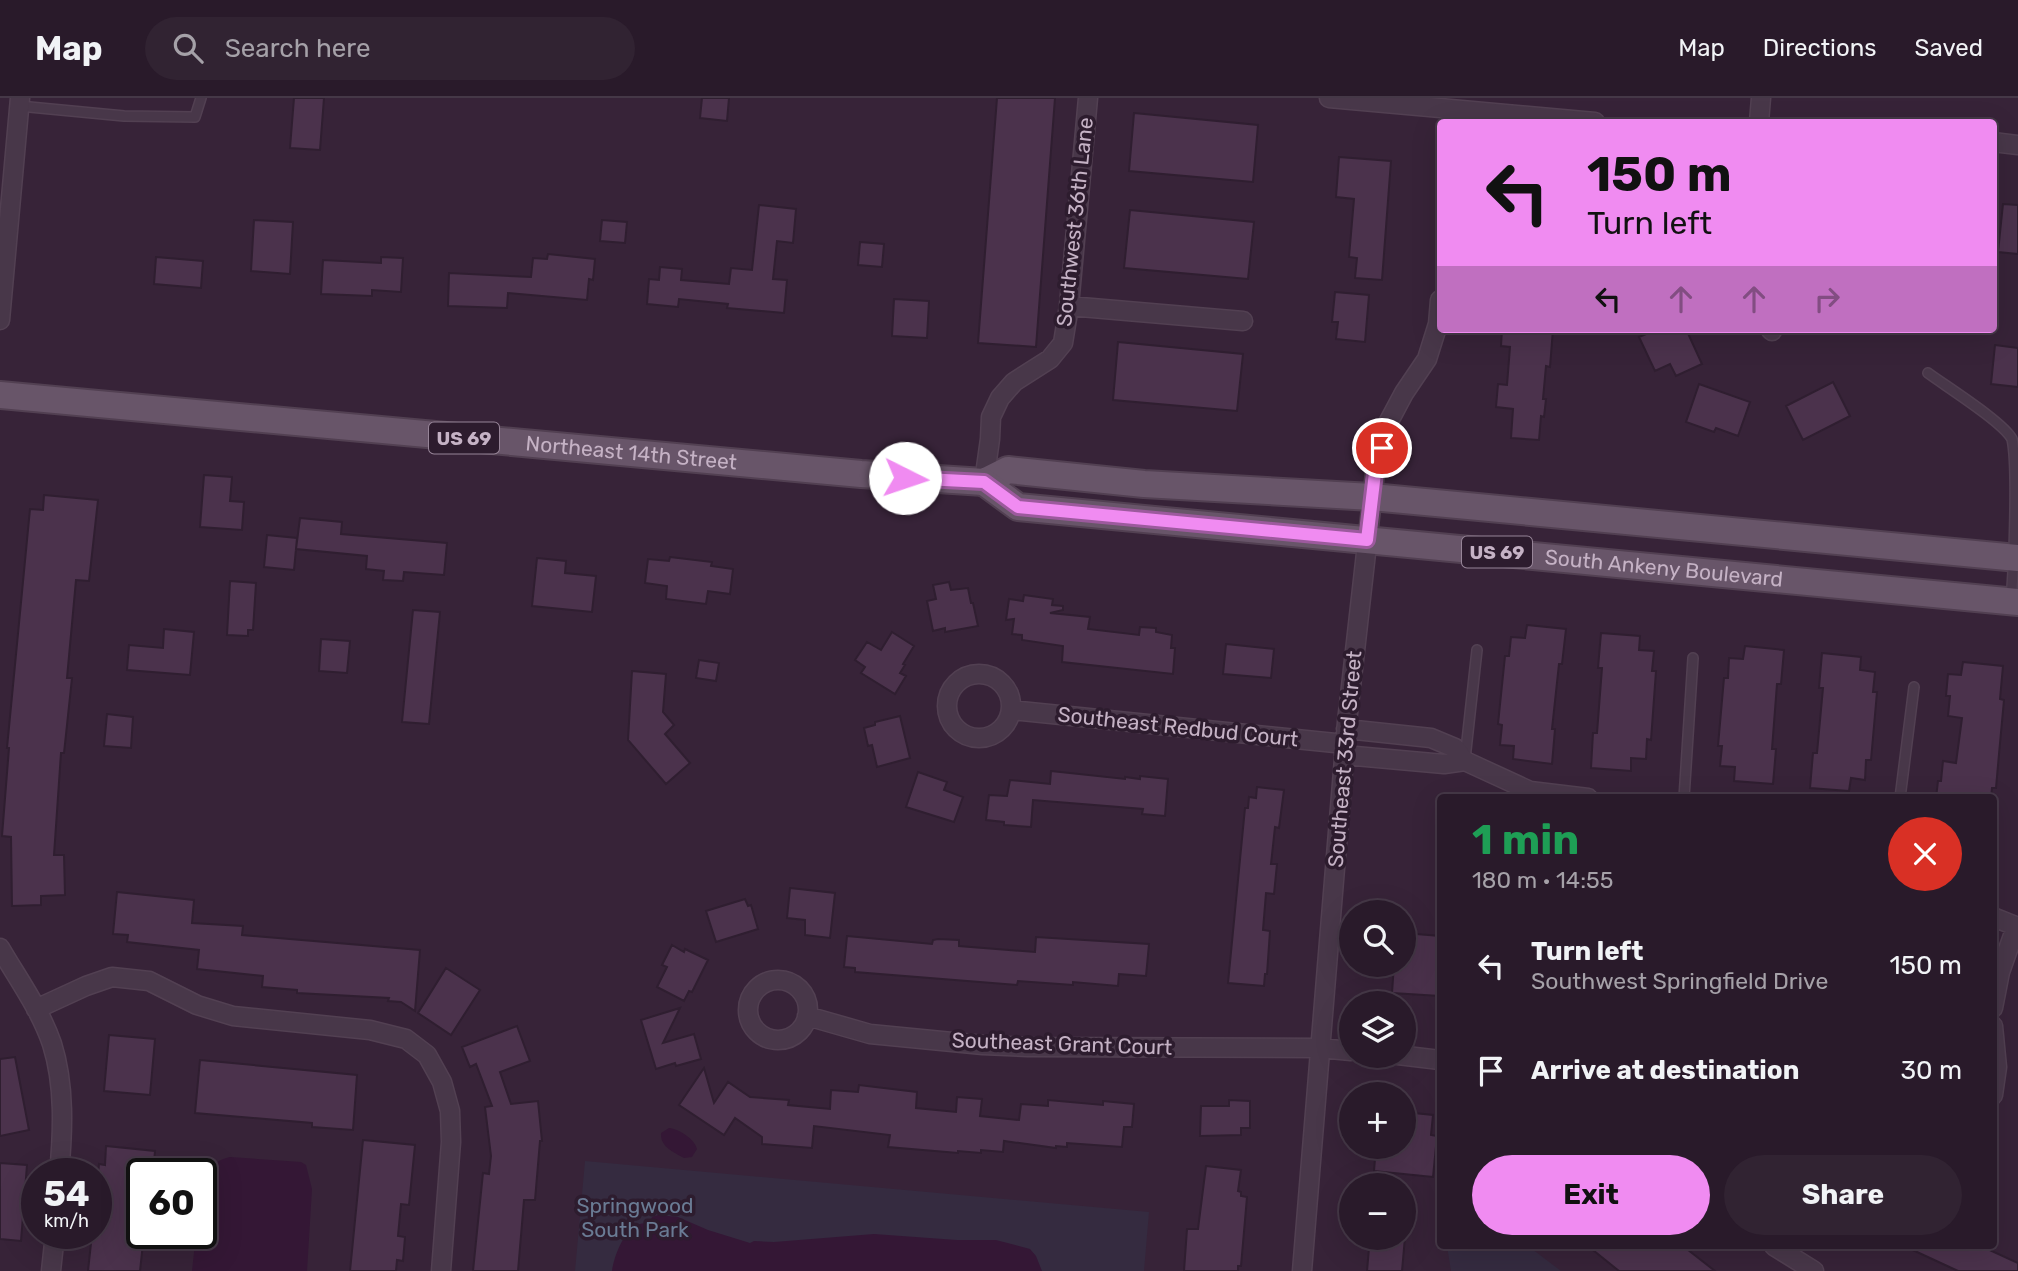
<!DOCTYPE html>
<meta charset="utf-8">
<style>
:root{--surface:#291a2a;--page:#312332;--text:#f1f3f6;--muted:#a5a1a8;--line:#453847;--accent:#f08bf1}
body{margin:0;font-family:Rubik,sans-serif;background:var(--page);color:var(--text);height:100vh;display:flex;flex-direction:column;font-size:26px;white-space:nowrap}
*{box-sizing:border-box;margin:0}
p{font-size:23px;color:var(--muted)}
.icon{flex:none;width:38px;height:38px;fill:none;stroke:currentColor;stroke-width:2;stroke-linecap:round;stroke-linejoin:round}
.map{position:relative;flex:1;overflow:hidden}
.side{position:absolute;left:1437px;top:696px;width:560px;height:455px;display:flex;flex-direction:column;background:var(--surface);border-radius:7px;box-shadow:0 7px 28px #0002,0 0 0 2px var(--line)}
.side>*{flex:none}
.top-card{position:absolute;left:1437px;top:21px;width:560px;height:214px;border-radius:7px;box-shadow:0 7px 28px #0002,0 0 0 2px var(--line);background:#f08bf1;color:#111;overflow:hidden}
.controls{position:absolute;left:1339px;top:802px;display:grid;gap:14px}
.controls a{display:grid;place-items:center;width:77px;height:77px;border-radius:50%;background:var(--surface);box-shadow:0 7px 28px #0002,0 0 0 2px var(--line);font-size:35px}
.speed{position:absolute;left:21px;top:1060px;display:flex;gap:14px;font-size:35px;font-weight:700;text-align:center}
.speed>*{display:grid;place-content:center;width:91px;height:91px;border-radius:50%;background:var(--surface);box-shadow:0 7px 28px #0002,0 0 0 2px var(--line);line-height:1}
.speed small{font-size:18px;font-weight:400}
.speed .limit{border:4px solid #111;border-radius:10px;background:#fff;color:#111}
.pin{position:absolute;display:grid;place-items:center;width:60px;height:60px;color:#fff;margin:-30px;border:4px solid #fff;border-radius:50%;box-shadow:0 2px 7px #0007}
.me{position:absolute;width:77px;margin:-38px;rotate:94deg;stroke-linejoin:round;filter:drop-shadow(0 0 5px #0008)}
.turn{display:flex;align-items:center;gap:24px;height:147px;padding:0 35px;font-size:32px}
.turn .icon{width:91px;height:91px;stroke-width:2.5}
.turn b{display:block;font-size:49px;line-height:60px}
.lanes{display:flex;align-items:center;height:66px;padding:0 35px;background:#0003;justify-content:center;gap:35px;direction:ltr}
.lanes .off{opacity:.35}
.round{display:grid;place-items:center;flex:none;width:74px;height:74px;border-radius:37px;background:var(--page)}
.overview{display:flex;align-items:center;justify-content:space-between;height:119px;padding:0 35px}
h1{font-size:42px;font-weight:700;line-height:52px;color:#1e9e55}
.action{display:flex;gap:14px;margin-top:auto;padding:14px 35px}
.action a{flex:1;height:80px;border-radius:42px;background:var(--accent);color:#111;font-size:28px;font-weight:700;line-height:80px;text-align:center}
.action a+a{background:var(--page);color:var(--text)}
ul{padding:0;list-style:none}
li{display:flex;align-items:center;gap:21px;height:105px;padding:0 35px}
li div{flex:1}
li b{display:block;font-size:26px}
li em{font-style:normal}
header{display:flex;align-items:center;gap:42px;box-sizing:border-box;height:98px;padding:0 35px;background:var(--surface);border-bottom:2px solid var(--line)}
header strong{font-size:33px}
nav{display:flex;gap:38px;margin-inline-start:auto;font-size:24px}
.search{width:490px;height:63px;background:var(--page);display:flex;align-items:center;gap:18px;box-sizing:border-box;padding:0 24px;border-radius:38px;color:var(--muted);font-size:26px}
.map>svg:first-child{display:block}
</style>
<header>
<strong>Map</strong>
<div class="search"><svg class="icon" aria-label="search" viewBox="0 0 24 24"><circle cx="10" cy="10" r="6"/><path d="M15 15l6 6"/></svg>Search here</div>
<nav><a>Map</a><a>Directions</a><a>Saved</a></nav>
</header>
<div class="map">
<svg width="2018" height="1173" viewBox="0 0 2018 1173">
<rect width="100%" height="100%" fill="#372338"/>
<!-- green -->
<path fill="#352b40" d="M585,1063L1149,1114L1144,1173H575Z
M1447,1148H1528L1561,1173H1451Z"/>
<!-- water -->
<path fill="#341735" d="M669,1030C679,1031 695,1041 697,1051L692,1059L684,1060C674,1054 660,1049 661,1035Z
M230,1059L301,1064L306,1067L312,1091L307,1173H192L196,1136H201C201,1105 192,1068 230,1059Z
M658,1117L678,1119L708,1132L750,1145L754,1143L774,1144L874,1136L957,1142H996L1030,1151L1036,1158L1042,1173H612C614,1159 623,1133 638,1127C641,1125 646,1125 650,1124L652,1119Z"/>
<!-- building -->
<path fill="#4b324c" stroke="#2f1e30" stroke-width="2" d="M294,0H324L320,52L290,50Z
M702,0H729L727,23L700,20Z
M997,0H1055L1036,249L978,245Z
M1134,15L1258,27L1253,84L1129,73Z
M1339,59L1391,63L1382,182L1355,180L1357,160L1349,159L1354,101L1336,99Z
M2003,106L2018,107V156L1998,154Z
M759,107L796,111L793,145L777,143L773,181L787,182L784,215L727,210L728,206L679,201L678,209L647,206L649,181L659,182L660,169L682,171L681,182L729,186L731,170L752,172Z
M1130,112L1254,124L1248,181L1124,170Z
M254,122L293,124L290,176L251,173Z
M602,122L627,124L625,145L600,143Z
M860,144L884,146L882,169L858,167Z
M548,156L595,161L593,182L589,181L587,202L508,195L507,210L448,208L449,175L531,179L533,160L547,161Z
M156,159L203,163L201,190L154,186Z
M381,159L403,160L401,194L372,192V198L321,196L323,162L381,165Z
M1335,194L1369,197L1365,244L1336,241L1338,224H1332Z
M894,201L929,203L927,240L892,238Z
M1502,231H1553L1550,269L1546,268L1543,301H1546L1544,319L1541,318L1539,342L1511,340L1513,311L1496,309L1498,286L1507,287L1510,249L1501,248Z
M1658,231H1686L1702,266L1676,278L1670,266L1655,273L1639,239Z
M1118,244L1243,256L1237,313L1113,302Z
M1995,247L2018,250V289L1991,286Z
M1833,284L1850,318L1803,342L1786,308Z
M1699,286L1750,304L1738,338L1716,330L1714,334L1686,324Z
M204,377L232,379L230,403L244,404L242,432L200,429Z
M44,397L98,402L89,483L76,482L67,580H72L64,655H61L54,757H64L65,797L41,798V807L12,808L11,739L2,738L9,650H7L30,411L43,412Z
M300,420L342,424L341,436L447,445L444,477L404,474L403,483L383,482L384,473L366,471L367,458L296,451Z
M267,437L297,440L294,472L264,469Z
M670,459L712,464L711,468L733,471L730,496L708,493L706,506L666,501L667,488L645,485L648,461L669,463Z
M537,460L566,463L565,475L596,478L592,514L532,508Z
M230,483L256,485L253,532H248V538L227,537Z
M949,484L951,492L968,490L971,505H973L978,528L945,534V530L933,533L927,503L936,501L933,487Z
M1024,497L1053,501L1052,507L1063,508V512L1050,515L1090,519L1088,531L1139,537L1140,529L1156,530V534L1172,537L1171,550H1175L1173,576L1062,564L1063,548L1022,542V537L1012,536L1014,521L1006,522L1009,501L1023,503Z
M413,512L440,514L429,626L402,624Z
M1527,527L1566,531L1562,566H1559L1552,631H1555L1552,666L1513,661L1514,648L1500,647L1502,627L1498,626L1505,558H1509L1511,539L1525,540Z
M164,531L194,534L190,577L127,572L129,547L163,550Z
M892,534L914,548L903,566L905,567L900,575L906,578L895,596L861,575L865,569L855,562L867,544L881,552Z
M1601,535L1640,538L1639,552L1654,553L1652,573H1656L1651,642L1647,641L1646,661L1631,660V673L1591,670L1593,635H1597L1602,570H1598Z
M321,541L350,543L347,575L319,573Z
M1226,546L1274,551L1271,580L1223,576Z
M1745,548L1784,552L1781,586H1777L1772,651H1776L1773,686L1734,683L1735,669L1720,668L1722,648H1718L1724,580H1728L1729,560L1743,561Z
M1822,555L1861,559L1860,572L1875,574L1873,594H1877L1871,662H1866L1865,682L1851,680L1849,693L1810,690L1813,655H1817L1823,590H1819Z
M699,562L719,565L716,583L696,580Z
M1963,564L2003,568L2000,601L2004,602L1999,656L1996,690H1992L1991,700H1936L1938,683H1941L1943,663L1956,665L1962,620L1948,618L1950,598H1946L1948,576L1961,577Z
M632,573L666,576L663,614L674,627L665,636L690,665L666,686L628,642Z
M107,616L133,619L131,650L104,648Z
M900,618L910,660L877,669L872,647L868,648L864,630L875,627V624Z
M1051,673L1125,681V679L1140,681V678L1168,681L1165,718L1142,716L1143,711L1033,702L1031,729L1004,727V724L986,722L989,697L1007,698L1010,682L1050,686Z
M918,674L947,684L944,692L963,699L954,724L906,709Z
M1257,689L1284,692L1279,730L1275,729L1271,766H1277L1274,796L1266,795L1263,832L1270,833L1267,876H1265L1264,888L1228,885L1245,710H1248L1249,699L1256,700Z
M790,790L835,795L830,840L805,837V822L787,820Z
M117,794L194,802L192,825L243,828L242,837L420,852L415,913L401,904L388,903L389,900L297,895V892L262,889L263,878L197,871L199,852L127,844L128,837L113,836Z
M745,801L748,808L751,807L758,831L716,844L706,813Z
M1404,835L1440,838V898L1392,895L1394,866H1404Z
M847,838L932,846L933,842L938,841L959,842V848L1035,854L1036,839L1149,846L1146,878L1119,876L1118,888L1073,884V887L1018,883L1017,887L855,874V870L844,869Z
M672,847L684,854L685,851L708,862L692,894L689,893L684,903L657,889L667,869L662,867Z
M446,870L480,892L451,937L418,915Z
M680,910L663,945L694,936L701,961L676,968L675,965L656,971L641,922Z
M517,928L530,963L500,974L511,1006L538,1003L542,1043H540L535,1102H524L518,1173H473L483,1075L489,1076L491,1058L485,1009L492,1008L476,966L470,969L462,949Z
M109,937L155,941L150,997L104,993Z
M15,959L29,1032L0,1038V961Z
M200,962L357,977L353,1032L312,1029V1025L195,1015Z
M704,970L714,1005L728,984L750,999L789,1002L788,1007L830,1011L831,992L858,994L859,987L917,994L916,1010L956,1014L957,999L982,1001L980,1018L1019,1022L1021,1006L1048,1008V1002L1103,1007V1003L1134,1006L1132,1029H1124L1122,1049L1067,1045V1049L1056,1048V1050L1004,1043L1003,1054L981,1052V1055L958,1053V1055L888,1049L890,1037L814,1028L812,1050L762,1046V1039L735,1020L724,1037L679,1007Z
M1229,1002L1250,1003V1030H1241V1037L1200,1038L1201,1008H1229Z
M1404,1014L1433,1017L1431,1037L1437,1038L1433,1079L1374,1073L1376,1048H1404Z
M363,1042L415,1047L409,1107L401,1106L398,1138L405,1139L403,1163L397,1162L396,1173H350Z
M106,1048L155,1053L153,1076H142V1136H144L140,1173H88L92,1136H96V1124L101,1125L104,1089L97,1088L99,1066L105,1067Z
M0,1065L27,1067L21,1143L0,1141Z
M1206,1068L1241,1072L1238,1093L1241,1094V1098L1247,1099L1241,1168H1238V1173H1184L1187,1131H1198Z
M1370,1139H1405L1402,1173H1367Z
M1588,1148H1683L1715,1173H1619Z
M1904,1148H1981L2018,1165V1173H1958Z"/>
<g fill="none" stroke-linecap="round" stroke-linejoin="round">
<defs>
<path id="service" d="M19,8L124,18L195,19L201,0
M1928,275C1947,289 2003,324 2012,341C2018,368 2014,468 2011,502
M1465,661L1477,552
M1684,700L1693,560
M1900,700L1914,589"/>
<path id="minor" d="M1329,0L1595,24
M1759,24L1761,0
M1993,44L2018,47
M1069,208L1243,223
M0,222L20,0
M1770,231L1772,233
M984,384L990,341L991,319L1000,300L1014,284L1050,261L1063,245L1069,208L1088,0
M947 608a32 32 0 1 1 64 0a32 32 0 1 1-64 0Z
M1011,612L1345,646
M1346,631L1431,640L1455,650L1465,663L1530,693L1588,700
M1344,657L1444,666L1465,663
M1993,819L2018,829
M0,850C18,881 40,911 52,946C65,987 63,1034 59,1076
M748 912a30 30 0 1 1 60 0a30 30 0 1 1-60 0Z
M1993,910L2000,874L2016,829
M36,911L86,888L112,879L149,883L197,907L233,918L370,932L406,941L427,957L442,984L450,1013L451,1044L441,1173
M807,918L870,936L983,947L1028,949L1320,950L1351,953
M1993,928L1997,969L1993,997
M1398,957L1440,962
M1774,1148L1814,1173
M51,1173L55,1136
M1302,1173L1347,624L1375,375L1388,325L1404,295L1427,261L1438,226L1440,202"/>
<g id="primary">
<path id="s1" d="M0,297L861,376L984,384L1008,372L1144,386L1372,399L2018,460"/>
<path id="s2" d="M984,384L1018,409L2018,504"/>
</g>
</defs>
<!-- service casing -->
<use href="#service" stroke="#524052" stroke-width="12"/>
<!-- minor casing -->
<use href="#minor" stroke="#524052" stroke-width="21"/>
<!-- primary casing -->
<use href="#primary" stroke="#524052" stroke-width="30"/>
<!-- service -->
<use href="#service" stroke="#483749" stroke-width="9"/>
<!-- minor -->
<use href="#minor" stroke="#483749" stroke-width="18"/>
<!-- primary -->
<use href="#primary" stroke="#685569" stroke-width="26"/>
</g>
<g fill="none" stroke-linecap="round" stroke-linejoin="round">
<defs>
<path id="route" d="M905,380L984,384L1018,409L1367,442L1375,375L1382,350"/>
</defs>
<!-- route casing -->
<use href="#route" stroke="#9c5a9d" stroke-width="18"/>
<!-- route -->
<use href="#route" stroke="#f08bf1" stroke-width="12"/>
</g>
<g text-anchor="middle" stroke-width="7" stroke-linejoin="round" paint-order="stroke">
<!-- shield labels -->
<g fill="#2d1c2e" stroke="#978598" stroke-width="2">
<rect x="429" y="324.5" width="70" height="31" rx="5"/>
<rect x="1462" y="438.5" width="70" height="31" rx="5"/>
</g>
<g font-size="19" font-weight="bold" fill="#c5b2c5">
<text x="464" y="347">US 69</text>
<text x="1497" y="461">US 69</text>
</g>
<!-- street labels -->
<g font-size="21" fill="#c5b2c5" stroke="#2d1c2e">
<text transform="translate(1075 124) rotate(-84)" y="7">Southwest 36th Lane</text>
<text dy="7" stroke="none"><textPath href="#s1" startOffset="634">Northeast 14th Street</textPath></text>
<text dy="7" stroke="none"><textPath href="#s2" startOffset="691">South Ankeny Boulevard</textPath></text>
<text transform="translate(1178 629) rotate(6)" y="7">Southeast Redbud Court</text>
<text transform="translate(1345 661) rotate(-85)" y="7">Southeast 33rd Street</text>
<text transform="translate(1062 946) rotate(2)" y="7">Southeast Grant Court</text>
</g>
<!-- park labels -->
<g font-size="21" fill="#6a7b94" stroke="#2d1c2e">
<text x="635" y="1115">Springwood<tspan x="635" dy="24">South Park</tspan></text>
</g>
</g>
</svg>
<div class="controls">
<a><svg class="icon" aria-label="search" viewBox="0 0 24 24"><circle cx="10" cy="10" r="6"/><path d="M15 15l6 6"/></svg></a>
<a><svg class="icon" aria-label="layers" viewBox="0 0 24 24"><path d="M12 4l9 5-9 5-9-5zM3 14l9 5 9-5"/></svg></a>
<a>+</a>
<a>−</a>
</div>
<div class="speed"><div>54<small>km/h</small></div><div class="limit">60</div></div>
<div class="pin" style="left:1382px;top:350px;background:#d93025"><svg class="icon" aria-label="arrive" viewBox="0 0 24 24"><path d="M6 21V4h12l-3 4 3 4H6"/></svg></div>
<svg class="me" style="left:905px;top:380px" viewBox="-20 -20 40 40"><circle r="19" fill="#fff"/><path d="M0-13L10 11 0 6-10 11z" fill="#f08bf1"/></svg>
<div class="top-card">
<div class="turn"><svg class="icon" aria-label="left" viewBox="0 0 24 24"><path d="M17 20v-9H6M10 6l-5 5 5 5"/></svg><div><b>150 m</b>Turn left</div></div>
<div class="lanes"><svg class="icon" aria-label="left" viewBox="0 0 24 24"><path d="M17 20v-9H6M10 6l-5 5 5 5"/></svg><svg class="icon off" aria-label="ahead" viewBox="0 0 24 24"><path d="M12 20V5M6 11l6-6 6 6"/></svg><svg class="icon off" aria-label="ahead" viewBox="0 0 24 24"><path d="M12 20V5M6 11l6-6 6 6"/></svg><svg class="icon off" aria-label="right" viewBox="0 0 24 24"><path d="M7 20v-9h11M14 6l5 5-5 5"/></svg></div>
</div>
<section class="side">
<div class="overview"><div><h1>1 min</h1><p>180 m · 14:55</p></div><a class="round" style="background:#d93025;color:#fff"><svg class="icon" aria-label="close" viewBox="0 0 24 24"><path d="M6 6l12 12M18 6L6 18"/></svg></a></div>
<ul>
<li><svg class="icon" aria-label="left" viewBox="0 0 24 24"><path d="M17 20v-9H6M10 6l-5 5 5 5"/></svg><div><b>Turn left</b><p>Southwest Springfield Drive</p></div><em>150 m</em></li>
<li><svg class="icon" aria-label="arrive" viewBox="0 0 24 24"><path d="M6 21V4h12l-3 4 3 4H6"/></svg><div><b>Arrive at destination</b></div><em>30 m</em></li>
</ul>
<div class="action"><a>Exit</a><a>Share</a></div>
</section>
</div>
